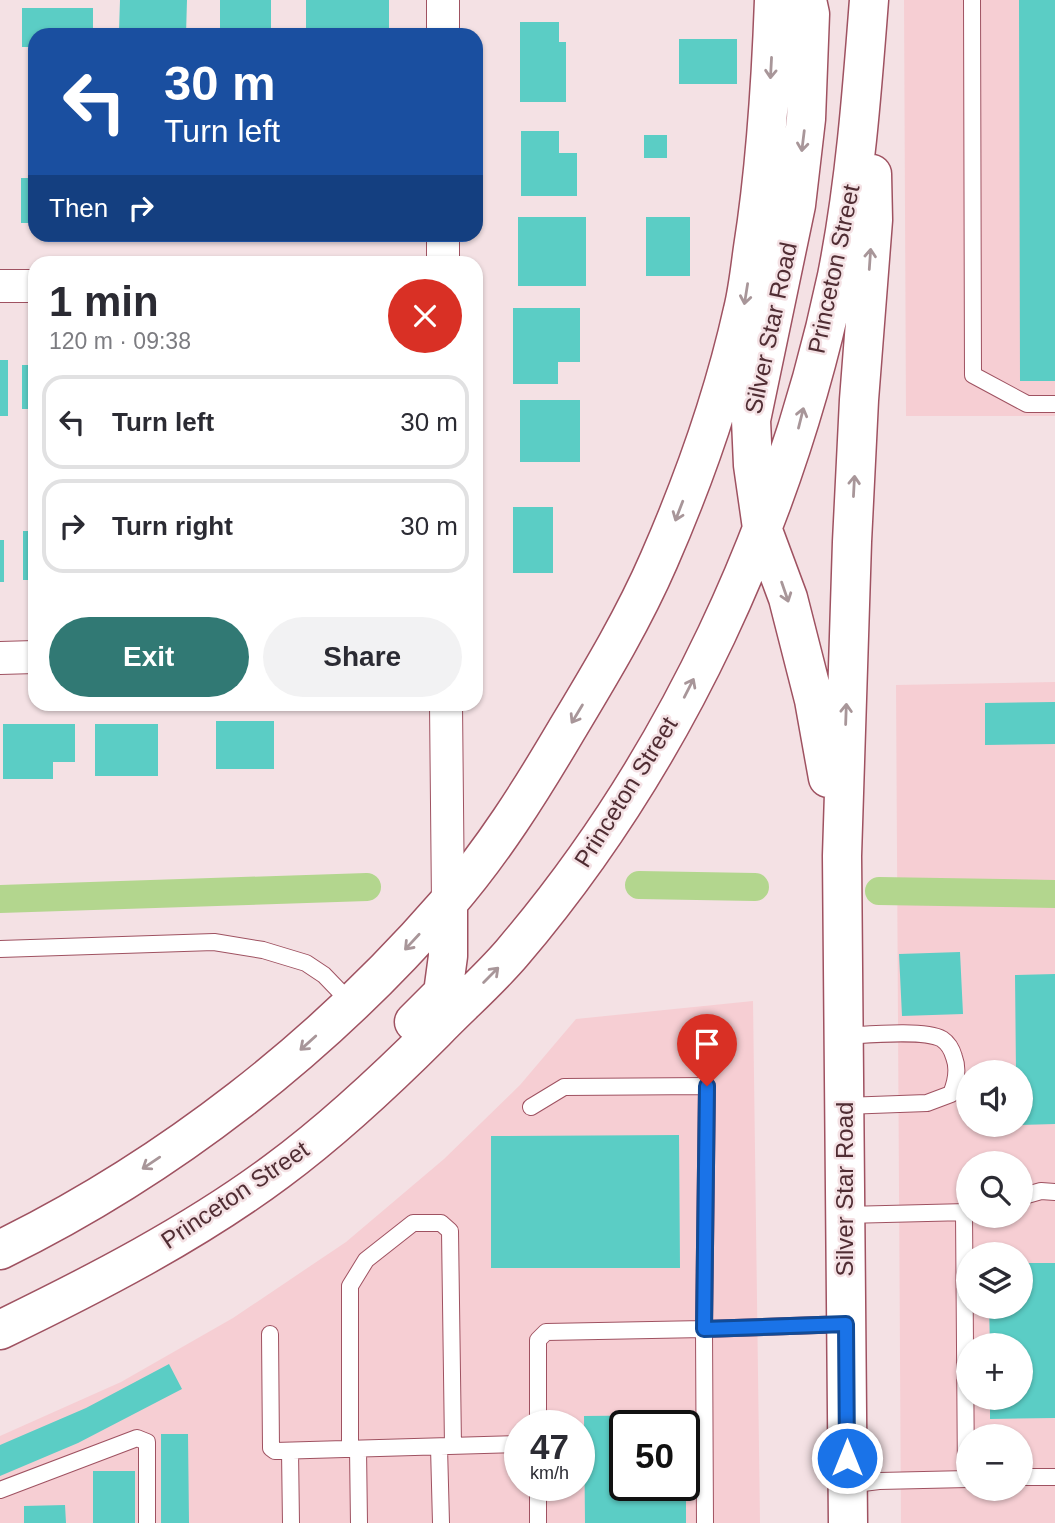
<!DOCTYPE html>
<meta charset="utf-8">
<style>
:root{--surface:#fff;--page:#f2f2f3;--text:#2b2b33;--muted:#7c7c81;--line:#e1e1e2;--accent:#317974}
body{margin:0;font-family:Helvetica,sans-serif;background:var(--page);color:var(--text);height:100vh;display:flex;flex-direction:column;font-size:26px;white-space:nowrap}
*{box-sizing:border-box;margin:0}
p{font-size:23px;color:var(--muted)}
.icon{flex:none;width:38px;height:38px;fill:none;stroke:currentColor;stroke-width:2;stroke-linecap:round;stroke-linejoin:round}
.map{position:relative;flex:1;overflow:hidden}
.side{position:absolute;left:28px;top:256px;width:455px;height:455px;display:flex;flex-direction:column;background:var(--surface);border-radius:21px;box-shadow:0 2px 5px #0004}
.side>*{flex:none}
.hud{position:absolute;left:28px;top:28px;width:455px;height:214px;border-radius:21px;box-shadow:0 2px 5px #0004;background:#1a4fa0;color:#fff;overflow:hidden}
.buttons{position:absolute;left:956px;top:1060px;display:grid;gap:14px}
.buttons a{display:grid;place-items:center;width:77px;height:77px;border-radius:50%;background:var(--surface);box-shadow:0 2px 5px #0004;font-size:35px}
.speed{position:absolute;left:504px;top:1410px;display:flex;gap:14px;font-size:35px;font-weight:700;text-align:center}
.speed>*{display:grid;place-content:center;width:91px;height:91px;border-radius:50%;background:var(--surface);box-shadow:0 2px 5px #0004;line-height:1}
.speed small{font-size:18px;font-weight:400}
.speed .limit{border:4px solid #111;border-radius:10px;background:#fff;color:#111}
.pin{position:absolute;display:grid;place-items:center;width:60px;height:60px;color:#fff;margin:-72px -30px;border-radius:50% 50% 50% 0;rotate:-45deg;box-shadow:0 0 7px #0007}
.pin .icon{rotate:45deg}
.me{position:absolute;width:77px;margin:-38px;rotate:0deg;stroke-linejoin:round;filter:drop-shadow(0 0 5px #0008)}
.turn{display:flex;align-items:center;gap:24px;height:147px;padding:0 21px;font-size:32px}
.turn .icon{width:91px;height:91px;stroke-width:2.5}
.turn b{display:block;font-size:49px;line-height:60px}
.then{display:flex;align-items:center;height:66px;padding:0 21px;background:#0003;gap:14px;font-size:26px}
.round{display:grid;place-items:center;flex:none;width:74px;height:74px;border-radius:37px;background:var(--page)}
.head{display:flex;align-items:center;justify-content:space-between;height:119px;padding:0 21px}
h1{font-size:42px;font-weight:600;line-height:52px}
.cta{display:flex;gap:14px;margin-top:auto;padding:14px 21px}
.cta a{flex:1;height:80px;border-radius:42px;background:var(--accent);color:#fff;font-size:28px;font-weight:600;line-height:80px;text-align:center}
.cta a+a{background:var(--page);color:var(--text)}
ul{padding:0;list-style:none}
li{display:flex;align-items:center;gap:21px;height:94px;margin:0 14px 10px;padding:0 7px;border:4px solid var(--line);border-radius:21px}
li div{flex:1}
li b{display:block;font-size:26px}
li em{font-style:normal}
.map>svg:first-child{display:block}
</style>
<div class="map">
<svg width="1055" height="1523" viewBox="0 0 1055 1523">
<rect width="100%" height="100%" fill="#f4e1e4"/>
<!-- built -->
<path fill="#f6ced3" fill-rule="evenodd" d="M904,0H1055V416H906Z
M1055,682V1523H901L896,685ZM968,1073H1020V1125H968ZM968,1164H1020V1216H968ZM968,1255H1020V1307H968ZM968,1346H1020V1398H968ZM968,1437H1020V1489H968Z
M753,1001L760,1523H0V1436L121,1382L233,1318L346,1242L444,1159L520,1085L576,1019ZM520,1426H579V1486H520ZM625,1426H684V1486H625Z"/>
<g fill="none" stroke-linecap="round" stroke-linejoin="round">
<!-- canal -->
<path stroke="#b3d68e" stroke-width="28" d="M639,885L755,887
M879,891L1055,894
M0,899L367,887"/>
</g>
<!-- building -->
<path fill="#5bcdc5" d="M120,0H187L186,35H143V32L119,31Z
M220,0H271V35H220Z
M306,0H389V28H370V35H306Z
M1019,0H1055V381H1020Z
M22,8H93V35H35V47H22Z
M520,22H559V42H566V102H520Z
M679,39H737V84H679Z
M521,131H559V153H577V196H521Z
M644,135H667V158H644Z
M21,178H35V223H21Z
M518,217H586V286H518Z
M646,217H690V276H646Z
M513,308H580V362H558V384H513Z
M0,360H8V416H0Z
M22,365H35V409H22Z
M520,400H580V462H520Z
M513,507H553V573H513Z
M23,531H35V580H23Z
M0,540H4V582H0Z
M1055,702V744L985,745V703Z
M216,721H274V769H216Z
M3,724H75V762H53V779H3Z
M95,724H158V776H95Z
M960,952L963,1014L902,1016L899,954Z
M1055,974V1124L1020,1125V1073H1016L1015,975Z
M679,1135L680,1268H491V1136Z
M1020,1263H1055V1418L990,1419V1398H1020V1346H990L989,1307H1020Z
M169,1364L182,1389L78,1443L0,1476V1445L86,1408Z
M685,1415V1426H625V1486H686V1523H585L584,1416Z
M161,1434H188L189,1523H161Z
M93,1471H135V1523H93Z
M65,1505L66,1523H24V1506Z"/>
<g fill="none" stroke-linecap="round" stroke-linejoin="round">
<defs>
<path id="service" d="M972,0L973,375L1027,404H1055
M0,949L214,942L263,950L306,963L324,975L351,1003
M843,1036C865,1035 924,1029 942,1039C948,1043 952,1050 954,1057C959,1070 956,1082 951,1094L927,1103L844,1106
M531,1107L564,1087L707,1086L704,1329L846,1324
M1020,1197L1041,1191L1055,1192
M964,1213L966,1479
M845,1215L968,1212
M270,1334L271,1448L275,1451L520,1444
M538,1426V1340L546,1332L704,1329L705,1523
M439,1447L441,1523
M350,1449V1286L366,1260L413,1223H441L450,1231L453,1446
M358,1449L359,1523
M290,1451L291,1523
M1020,1477H1055
M847,1485L879,1481L968,1479
M0,1490L137,1438L147,1442V1523
M538,1523V1486"/>
<path id="minor" d="M443,0V35
M443,234V262
M0,286H35
M0,658L35,657
M446,704L448,904"/>
<path id="secondary" d="M807,0L810,14L806,119L796,205L751,420L753,465L762,528L788,598L814,700L828,778
M414,1022L443,993L448,956V904
M0,1250C169,1167 323,1047 447,904C493,851 530,792 566,731C599,676 633,620 659,560C694,480 724,395 743,310C748,290 750,269 753,248C766,166 771,83 774,0
M0,1330C93,1285 194,1233 277,1171C334,1129 385,1081 435,1031C460,1005 488,981 512,953C676,761 785,522 837,276C855,185 862,92 869,0
M848,1523L842,856L852,542L859,400L873,220L872,174"/>
</defs>
<!-- service casing -->
<use href="#service" stroke="#9f5261" stroke-width="18"/>
<!-- minor casing -->
<use href="#minor" stroke="#9f5261" stroke-width="34"/>
<!-- secondary casing -->
<use href="#secondary" stroke="#9f5261" stroke-width="41"/>
<!-- service -->
<use href="#service" stroke="#fff" stroke-width="16"/>
<!-- minor -->
<use href="#minor" stroke="#fff" stroke-width="32"/>
<!-- secondary -->
<use href="#secondary" stroke="#fff" stroke-width="38"/>
</g>
<!-- one-way arrows -->
<defs><path id="oneway-shaft" d="M-6 0H5M1.5-3L5.5 0L1.5 3" fill="none" stroke-width="1.6" stroke-linecap="round" stroke-linejoin="round" transform="scale(1.75)"/></defs>
<g stroke="#a89699">
<use href="#oneway-shaft" transform="translate(771 68) rotate(93)"/>
<use href="#oneway-shaft" transform="translate(803 141) rotate(97)"/>
<use href="#oneway-shaft" transform="translate(870 259) rotate(-86)"/>
<use href="#oneway-shaft" transform="translate(746 294) rotate(99)"/>
<use href="#oneway-shaft" transform="translate(801 418) rotate(-76)"/>
<use href="#oneway-shaft" transform="translate(854 486) rotate(-87)"/>
<use href="#oneway-shaft" transform="translate(679 511) rotate(111)"/>
<use href="#oneway-shaft" transform="translate(785 592) rotate(71)"/>
<use href="#oneway-shaft" transform="translate(689 688) rotate(-63)"/>
<use href="#oneway-shaft" transform="translate(577 714) rotate(121)"/>
<use href="#oneway-shaft" transform="translate(846 714) rotate(-88)"/>
<use href="#oneway-shaft" transform="translate(412 942) rotate(133)"/>
<use href="#oneway-shaft" transform="translate(491 975) rotate(-45)"/>
<use href="#oneway-shaft" transform="translate(308 1043) rotate(138)"/>
<use href="#oneway-shaft" transform="translate(151 1163) rotate(146)"/>
</g>
<g fill="none" stroke-linecap="round" stroke-linejoin="round">
<defs>
<path id="route" d="M707,1086L704,1329L846,1324L847,1458"/>
</defs>
<!-- route casing -->
<use href="#route" stroke="#114b97" stroke-width="18"/>
<!-- route -->
<use href="#route" stroke="#1a73e8" stroke-width="12"/>
</g>
<g text-anchor="middle" stroke-width="5" stroke-linejoin="round" paint-order="stroke">
<!-- street labels -->
<g font-size="24" fill="#502d33" stroke="#f4e1e4">
<text transform="translate(834 269) rotate(-78)" y="8">Princeton Street</text>
<text transform="translate(771 328) rotate(-78)" y="8">Silver Star Road</text>
<text transform="translate(626 792) rotate(-58)" y="8">Princeton Street</text>
<text transform="translate(845 1189) rotate(-90)" y="8">Silver Star Road</text>
<text transform="translate(235 1195) rotate(-34)" y="8">Princeton Street</text>
</g>
</g>
</svg>
<div class="buttons">
<a><svg class="icon" aria-label="sound" viewBox="0 0 24 24"><path d="M4 9h4l5-4v14l-5-4H4zM17 9q2 3 0 6"/></svg></a>
<a><svg class="icon" aria-label="search" viewBox="0 0 24 24"><circle cx="10" cy="10" r="6"/><path d="M15 15l6 6"/></svg></a>
<a><svg class="icon" aria-label="layers" viewBox="0 0 24 24"><path d="M12 4l9 5-9 5-9-5zM3 14l9 5 9-5"/></svg></a>
<a>+</a>
<a>−</a>
</div>
<div class="speed"><div>47<small>km/h</small></div><div class="limit">50</div></div>
<div class="pin" style="left:707px;top:1086px;background:#d93025"><svg class="icon" aria-label="arrive" viewBox="0 0 24 24"><path d="M6 21V4h12l-3 4 3 4H6"/></svg></div>
<svg class="me" style="left:847px;top:1458px" viewBox="-20 -20 40 40"><circle r="17" fill="#1a73e8" stroke="#fff" stroke-width="3"/><path d="M0-11L8 9 0 5-8 9z" fill="#fff"/></svg>
<div class="hud">
<div class="turn"><svg class="icon" aria-label="left" viewBox="0 0 24 24"><path d="M17 20v-9H6M10 6l-5 5 5 5"/></svg><div><b>30 m</b>Turn left</div></div>
<div class="then">Then<svg class="icon" aria-label="right" viewBox="0 0 24 24"><path d="M7 20v-9h11M14 6l5 5-5 5"/></svg></div>
</div>
<section class="side">
<div class="head"><div><h1>1 min</h1><p>120 m · 09:38</p></div><a class="round" style="background:#d93025;color:#fff"><svg class="icon" aria-label="close" viewBox="0 0 24 24"><path d="M6 6l12 12M18 6L6 18"/></svg></a></div>
<ul>
<li><svg class="icon" aria-label="left" viewBox="0 0 24 24"><path d="M17 20v-9H6M10 6l-5 5 5 5"/></svg><div><b>Turn left</b></div><em>30 m</em></li>
<li><svg class="icon" aria-label="right" viewBox="0 0 24 24"><path d="M7 20v-9h11M14 6l5 5-5 5"/></svg><div><b>Turn right</b></div><em>30 m</em></li>
</ul>
<div class="cta"><a>Exit</a><a>Share</a></div>
</section>
</div>
